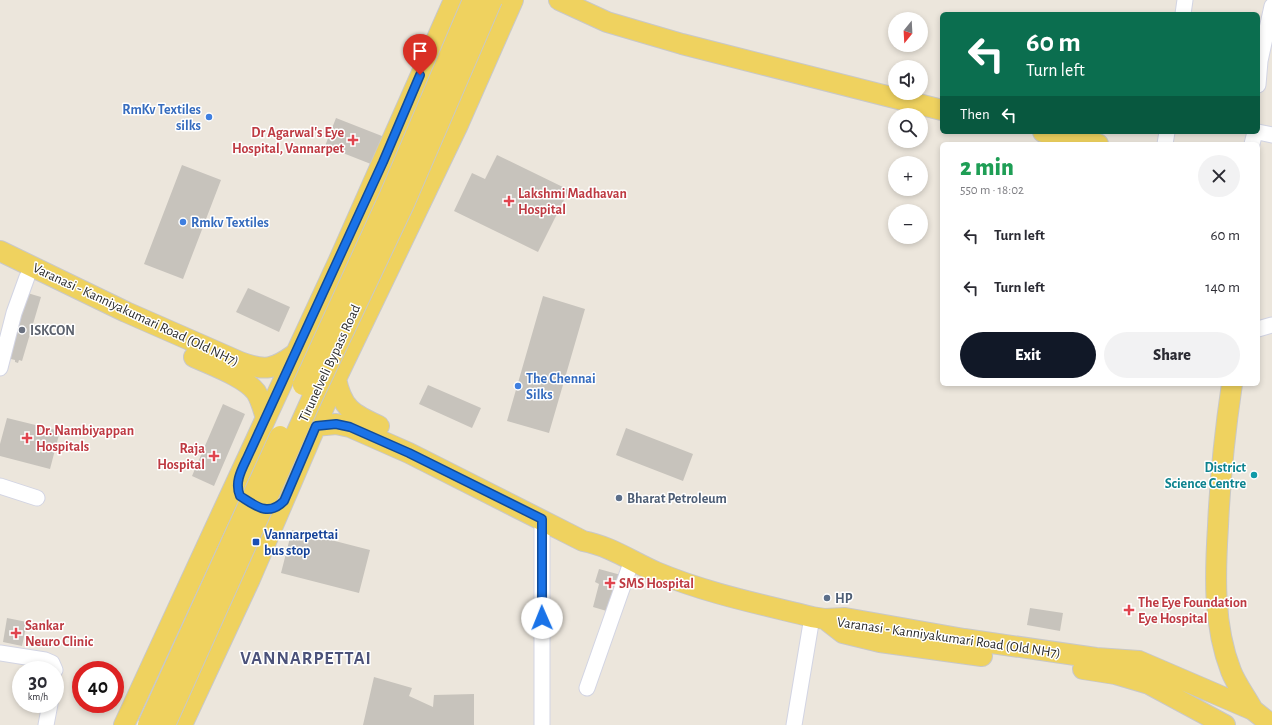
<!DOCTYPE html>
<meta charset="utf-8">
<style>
:root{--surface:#fff;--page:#f2f2f3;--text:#2b2b33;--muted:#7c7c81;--accent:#111827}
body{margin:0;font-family:"Alegreya Sans",sans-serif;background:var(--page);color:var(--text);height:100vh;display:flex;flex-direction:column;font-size:15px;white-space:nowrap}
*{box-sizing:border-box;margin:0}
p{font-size:13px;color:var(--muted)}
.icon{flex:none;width:22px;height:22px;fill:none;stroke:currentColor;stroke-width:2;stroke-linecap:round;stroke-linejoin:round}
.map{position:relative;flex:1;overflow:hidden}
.details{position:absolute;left:940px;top:142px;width:320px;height:244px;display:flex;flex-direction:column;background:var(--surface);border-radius:6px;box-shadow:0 2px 6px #0003}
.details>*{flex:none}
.hud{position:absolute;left:940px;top:12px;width:320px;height:122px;border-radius:6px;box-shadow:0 2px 6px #0003;background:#0b6e4f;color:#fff;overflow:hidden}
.needle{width:26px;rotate:198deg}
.controls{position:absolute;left:888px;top:12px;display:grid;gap:8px}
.controls a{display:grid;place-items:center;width:40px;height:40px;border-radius:50%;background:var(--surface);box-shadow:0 2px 6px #0003;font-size:20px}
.speed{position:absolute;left:12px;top:661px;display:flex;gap:8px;font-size:20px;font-weight:700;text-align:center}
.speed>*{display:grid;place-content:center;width:52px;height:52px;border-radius:50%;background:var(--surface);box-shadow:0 2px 6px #0003;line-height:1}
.speed small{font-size:10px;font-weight:400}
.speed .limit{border:6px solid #d22;background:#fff;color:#111}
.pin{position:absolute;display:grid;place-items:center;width:34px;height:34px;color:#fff;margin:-41px -17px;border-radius:50% 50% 50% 0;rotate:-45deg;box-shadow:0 0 4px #0007}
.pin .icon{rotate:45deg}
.me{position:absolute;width:44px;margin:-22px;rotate:359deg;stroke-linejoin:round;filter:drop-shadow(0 0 3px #0008)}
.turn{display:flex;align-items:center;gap:14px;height:84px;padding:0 20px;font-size:18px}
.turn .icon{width:52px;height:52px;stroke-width:2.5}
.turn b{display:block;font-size:28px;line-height:34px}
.then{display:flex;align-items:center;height:38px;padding:0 20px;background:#0003;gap:8px;font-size:15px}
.round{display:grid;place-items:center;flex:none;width:42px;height:42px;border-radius:21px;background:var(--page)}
.headline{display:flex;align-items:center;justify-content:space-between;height:68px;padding:0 20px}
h1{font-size:24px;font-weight:800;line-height:30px;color:#1e9e55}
.action{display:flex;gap:8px;margin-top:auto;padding:8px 20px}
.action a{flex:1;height:46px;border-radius:24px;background:var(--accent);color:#fff;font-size:16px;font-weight:800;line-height:46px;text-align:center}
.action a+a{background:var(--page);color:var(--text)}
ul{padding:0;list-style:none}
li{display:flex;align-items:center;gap:12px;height:52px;padding:0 20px}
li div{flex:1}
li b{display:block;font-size:15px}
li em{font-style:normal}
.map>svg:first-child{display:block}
</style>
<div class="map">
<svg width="1272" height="725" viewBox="0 0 1272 725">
<rect width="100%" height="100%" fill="#ece6dc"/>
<!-- building -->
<path fill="#c7c3bc" d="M336,118L387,138L376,166L325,146Z
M497,155L569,190L538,252L454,211L472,173L485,179Z
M182,165L221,180L183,279L144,264Z
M248,288L290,307L279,332L236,312Z
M24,292L41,297L22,361L19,360L18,363L15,362V360L7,358Z
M543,296L585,309L549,433L507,421Z
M428,385L481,408L472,428L419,404Z
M223,404L245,414L214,486L192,476Z
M7,418L60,431L50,469L0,456V444Z
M626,428L693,454L683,481L616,455Z
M292,530L370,550L359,593L281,573Z
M599,569L621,575L610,612L593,607L599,584L595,582Z
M1030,608L1063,613L1060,631L1027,625Z
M7,618L27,622L22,646L3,642Z
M374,677L412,688L409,696L433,707L434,695L474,694V725H363Z"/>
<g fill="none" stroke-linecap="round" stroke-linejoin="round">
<defs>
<path id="minor" d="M1183,14L1185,0
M1258,85L1260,61L1272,6
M1258,132L1272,135
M1165,144L1167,132
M1252,144L1255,132
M1258,329L1272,325
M0,368L14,313L27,277
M0,486L37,498
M0,653L45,660L52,663L55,670
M587,688L632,560
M46,725L50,704
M542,725V519
M794,725L812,617"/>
<path id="major" d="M559,0L607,22L682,44L942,110
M1043,132L1098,144
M0,251L126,312L240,362C265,371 273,370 295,354
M194,357C211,365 245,377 256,392C261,400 263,409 266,418
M336,379C342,408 352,414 379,426
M1232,384C1225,431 1220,479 1218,526C1215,574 1213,625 1231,671C1236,684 1246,697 1253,710
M315,426L336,424L350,427L409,453L583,541C610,546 631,561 656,572C706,593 760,604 812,617L825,619L845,618L964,639L1096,658L1139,661L1253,710L1272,725
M825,619L843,633L880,642L982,656
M1083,669L1115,674L1149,684L1225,725
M124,725L339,260L454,0
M182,725L250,579L336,379L457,127L513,0"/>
</defs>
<!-- minor casing -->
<use href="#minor" stroke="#d2d4e3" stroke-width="17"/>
<!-- major casing -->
<use href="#major" stroke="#c8c8c8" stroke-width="22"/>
<!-- minor -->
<use href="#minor" stroke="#fff" stroke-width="15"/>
<!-- major -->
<use href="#major" stroke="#efd25f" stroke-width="20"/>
<defs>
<path id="major-bridge" d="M303,385L390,195L473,0
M148,725L280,436
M165,725L313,396L404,204L492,0"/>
</defs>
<!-- major-bridge casing -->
<use href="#major-bridge" stroke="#c8c8c8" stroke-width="22" stroke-linecap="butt"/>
<!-- major-bridge -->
<use href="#major-bridge" stroke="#efd25f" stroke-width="20"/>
</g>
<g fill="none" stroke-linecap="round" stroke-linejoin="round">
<defs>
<path id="route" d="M420,75L383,162L248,456C242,469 234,482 240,496C256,506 268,517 284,501L316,426L336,424L350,427L409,453L542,519V618"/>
</defs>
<!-- route casing -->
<use href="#route" stroke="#114b97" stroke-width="10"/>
<!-- route -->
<use href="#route" stroke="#1a73e8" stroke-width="7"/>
</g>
<!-- markers -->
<g fill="#3f7fe0" stroke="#fff" stroke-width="1.5">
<circle cx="209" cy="117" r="4"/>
<circle cx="183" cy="222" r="4"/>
<circle cx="518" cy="386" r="4"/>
</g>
<g fill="#e0444e" stroke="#fff" stroke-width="1.5">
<path d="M351 134h4v4h4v4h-4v4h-4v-4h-4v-4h4z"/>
<path d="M507 195h4v4h4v4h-4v4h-4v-4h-4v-4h4z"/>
<path d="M25 432h4v4h4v4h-4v4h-4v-4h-4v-4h4z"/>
<path d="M212 450h4v4h4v4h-4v4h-4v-4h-4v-4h4z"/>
<path d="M608 577h4v4h4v4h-4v4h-4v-4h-4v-4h4z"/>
<path d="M1127 604h4v4h4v4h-4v4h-4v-4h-4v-4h4z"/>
<path d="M14 627h4v4h4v4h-4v4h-4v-4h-4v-4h4z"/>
</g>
<circle fill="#6b7280" stroke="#fff" stroke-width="1.5" cx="22" cy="330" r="4"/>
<circle fill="#0f9aa8" stroke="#fff" stroke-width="1.5" cx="1254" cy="475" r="4"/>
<g fill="#5c6f8a" stroke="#fff" stroke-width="1.5">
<circle cx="619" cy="498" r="4"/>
<circle cx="827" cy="598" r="4"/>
</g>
<rect fill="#1a4fb4" stroke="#fff" stroke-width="1.5" x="252" y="538" width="8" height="8" rx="2"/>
<g text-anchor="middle" stroke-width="3" stroke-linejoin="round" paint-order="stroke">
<!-- shop labels -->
<g font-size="14" font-weight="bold" fill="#366cbe" stroke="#fff" text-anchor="start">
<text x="201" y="114" text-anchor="end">RmKv Textiles<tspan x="201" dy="16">silks</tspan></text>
<text x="191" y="227">Rmkv Textiles</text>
<text x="526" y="383">The Chennai<tspan x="526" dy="16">Silks</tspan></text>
</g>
<!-- health labels -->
<g font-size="14" font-weight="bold" fill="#be3a42" stroke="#fff" text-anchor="start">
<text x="344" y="137" text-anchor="end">Dr Agarwal's Eye<tspan x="344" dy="16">Hospital, Vannarpet</tspan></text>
<text x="518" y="198">Lakshmi Madhavan<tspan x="518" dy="16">Hospital</tspan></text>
<text x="36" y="435">Dr. Nambiyappan<tspan x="36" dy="16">Hospitals</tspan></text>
<text x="205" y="453" text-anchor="end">Raja<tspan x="205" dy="16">Hospital</tspan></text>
<text x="619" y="588">SMS Hospital</text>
<text x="1138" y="607">The Eye Foundation<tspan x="1138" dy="16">Eye Hospital</tspan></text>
<text x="25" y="630">Sankar<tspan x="25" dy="16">Neuro Clinic</tspan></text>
</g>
<!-- street labels -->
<g font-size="14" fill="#2a2a2a" stroke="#fff">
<text transform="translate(136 314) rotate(25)" y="5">Varanasi - Kanniyakumari Road (Old NH7)</text>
<text transform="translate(329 363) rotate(-65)" y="5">Tirunelveli Bypass Road</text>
<text transform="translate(949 637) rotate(8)" y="5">Varanasi - Kanniyakumari Road (Old NH7)</text>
</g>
<!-- worship labels -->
<g font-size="14" font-weight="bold" fill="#5b616d" stroke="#fff" text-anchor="start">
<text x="30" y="335">ISKCON</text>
</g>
<!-- culture labels -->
<g font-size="14" font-weight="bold" fill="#0d838f" stroke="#fff" text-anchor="end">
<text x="1246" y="472">District<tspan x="1246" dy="16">Science Centre</tspan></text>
</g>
<!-- service labels -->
<g font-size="14" font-weight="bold" fill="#4e5e75" stroke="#fff" text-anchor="start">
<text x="627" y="503">Bharat Petroleum</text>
<text x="835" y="603">HP</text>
</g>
<!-- transit labels -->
<g font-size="14" font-weight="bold" fill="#164399" stroke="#fff" text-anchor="start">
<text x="264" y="539">Vannarpettai<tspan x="264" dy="16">bus stop</tspan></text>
</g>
<!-- district labels -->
<g font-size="18" font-weight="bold" letter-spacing="1" fill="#4b527a" stroke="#fff">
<text x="306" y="664">VANNARPETTAI</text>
</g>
</g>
</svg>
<div class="controls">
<a><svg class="needle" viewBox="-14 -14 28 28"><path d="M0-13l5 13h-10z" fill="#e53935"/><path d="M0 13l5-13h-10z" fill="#7c7c81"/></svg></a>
<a><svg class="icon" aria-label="sound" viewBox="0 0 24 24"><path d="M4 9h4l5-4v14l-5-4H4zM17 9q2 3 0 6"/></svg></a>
<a><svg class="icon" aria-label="search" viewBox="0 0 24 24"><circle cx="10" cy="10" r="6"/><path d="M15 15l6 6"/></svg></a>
<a>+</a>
<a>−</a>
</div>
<div class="speed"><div>30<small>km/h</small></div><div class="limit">40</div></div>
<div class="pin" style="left:420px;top:75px;background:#d93025"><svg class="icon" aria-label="arrive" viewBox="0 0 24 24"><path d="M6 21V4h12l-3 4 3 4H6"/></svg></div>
<svg class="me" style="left:542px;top:618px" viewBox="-20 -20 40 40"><circle r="19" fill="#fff"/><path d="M0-13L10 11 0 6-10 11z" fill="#1a73e8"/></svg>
<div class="hud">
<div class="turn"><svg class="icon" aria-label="left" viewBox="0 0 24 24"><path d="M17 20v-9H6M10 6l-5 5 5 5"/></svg><div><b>60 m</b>Turn left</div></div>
<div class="then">Then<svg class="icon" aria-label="left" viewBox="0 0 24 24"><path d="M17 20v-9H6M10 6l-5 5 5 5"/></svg></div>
</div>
<section class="details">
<div class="headline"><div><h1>2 min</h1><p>550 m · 18:02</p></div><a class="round"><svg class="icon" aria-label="close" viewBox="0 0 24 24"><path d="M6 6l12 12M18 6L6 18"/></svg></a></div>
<ul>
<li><svg class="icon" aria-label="left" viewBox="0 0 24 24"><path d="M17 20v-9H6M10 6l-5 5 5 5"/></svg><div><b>Turn left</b></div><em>60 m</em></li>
<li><svg class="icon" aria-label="left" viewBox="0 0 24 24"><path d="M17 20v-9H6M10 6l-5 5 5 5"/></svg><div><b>Turn left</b></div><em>140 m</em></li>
</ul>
<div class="action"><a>Exit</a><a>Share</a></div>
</section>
</div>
